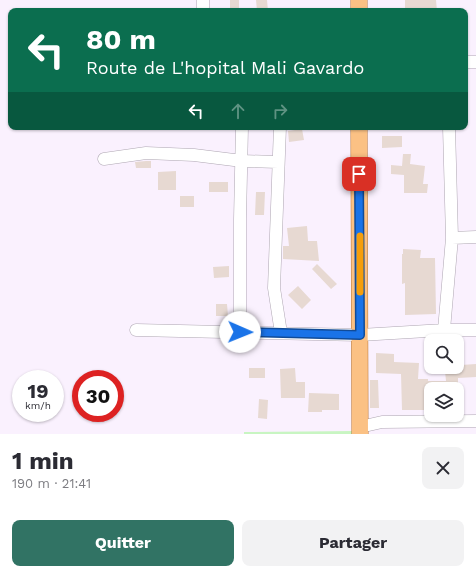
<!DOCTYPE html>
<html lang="fr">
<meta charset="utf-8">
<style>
:root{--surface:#fff;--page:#f2f2f3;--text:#2b2b33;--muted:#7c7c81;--accent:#317364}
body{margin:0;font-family:"Work Sans",sans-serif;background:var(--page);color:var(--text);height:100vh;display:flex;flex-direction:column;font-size:15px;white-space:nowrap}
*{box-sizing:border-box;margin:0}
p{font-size:13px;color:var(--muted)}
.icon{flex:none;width:22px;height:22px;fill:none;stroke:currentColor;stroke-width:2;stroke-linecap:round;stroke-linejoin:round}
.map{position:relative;height:434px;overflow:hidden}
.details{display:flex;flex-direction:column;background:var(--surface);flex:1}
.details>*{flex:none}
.banner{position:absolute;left:8px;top:8px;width:460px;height:122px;border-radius:8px;box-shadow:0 1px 3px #0004;background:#0b6e4f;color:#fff;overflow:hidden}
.tools{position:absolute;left:424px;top:334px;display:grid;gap:8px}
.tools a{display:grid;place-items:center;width:40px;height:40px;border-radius:8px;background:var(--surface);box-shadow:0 1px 3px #0004;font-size:20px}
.speed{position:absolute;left:12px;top:370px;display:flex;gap:8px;font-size:20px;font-weight:700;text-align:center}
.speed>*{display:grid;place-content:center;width:52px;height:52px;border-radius:50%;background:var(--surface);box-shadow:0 1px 3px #0004;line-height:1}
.speed small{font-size:10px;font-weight:400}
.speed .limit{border:6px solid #d22;background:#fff;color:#111}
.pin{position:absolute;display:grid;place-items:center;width:34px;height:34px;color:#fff;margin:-17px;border-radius:8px;box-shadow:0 2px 6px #0006}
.me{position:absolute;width:44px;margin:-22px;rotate:91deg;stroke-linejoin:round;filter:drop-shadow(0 0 3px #0008)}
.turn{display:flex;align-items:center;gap:14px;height:84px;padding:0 12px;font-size:18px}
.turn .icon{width:52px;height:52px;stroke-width:2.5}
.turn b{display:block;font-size:28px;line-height:34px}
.lanes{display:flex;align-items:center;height:38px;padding:0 12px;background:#0003;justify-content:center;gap:20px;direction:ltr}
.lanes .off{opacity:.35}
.round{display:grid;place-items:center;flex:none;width:42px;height:42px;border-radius:8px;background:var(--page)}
.headline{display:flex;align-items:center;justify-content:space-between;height:68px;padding:0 12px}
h1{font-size:24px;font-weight:700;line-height:30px}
.primary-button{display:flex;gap:8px;margin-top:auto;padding:8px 12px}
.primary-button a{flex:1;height:46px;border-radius:8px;background:var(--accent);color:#fff;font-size:16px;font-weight:700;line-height:46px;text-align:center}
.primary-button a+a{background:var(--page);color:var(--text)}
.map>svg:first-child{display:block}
</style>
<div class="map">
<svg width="476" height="434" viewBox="0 0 476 434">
<rect width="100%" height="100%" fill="#faf1fe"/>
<!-- green -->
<path fill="#c8f5c2" d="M354,431V434H244V432Z"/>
<!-- building -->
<path fill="#e7d9d2" d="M230,0H239V11H230Z
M256,0H267L268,11H257Z
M405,0H436L437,11H405Z
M302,129L304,140L289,142L288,131Z
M382,136H402V147L382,148Z
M403,154H411L410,164L425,166L423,184H428L427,193H404V175L391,174V165L402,166Z
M146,161H151V168H136L135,162Z
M176,171V190H158V172Z
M209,182H228V192H209Z
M256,192H265L264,215H255Z
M180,196H194V207H180Z
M307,226L308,241H317L319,261L283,259V246H289L287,228Z
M403,249L421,250L420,258H435L436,314L405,315V283L402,284V254H403Z
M317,264L337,284L331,289L312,269Z
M229,266V277L214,278L213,267Z
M298,286L311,300L302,309L288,295Z
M216,304H227L228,316H216Z
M376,353L394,354V362L419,363L418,379H428V381H446L445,371L461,369V365L476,364V377L458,378V389H428V410H402L401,374L376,373Z
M249,368H265V378H249Z
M295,368L296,382H305V398H281L280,369Z
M370,380H378L379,408H370Z
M309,393L339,394V410H322V412H308Z
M259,399L268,400L267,419L258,418Z"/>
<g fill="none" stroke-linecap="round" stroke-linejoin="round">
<defs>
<path id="minor" d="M203,11V0
M465,62H476
M280,127L274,288L281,333
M104,159L146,153L194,155L242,161L278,162
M452,238L476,237
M136,330L360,335L444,330H476
M444,330L452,238L449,127
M240,332V219L242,127
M360,427L382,422L476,421"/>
<path id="major" d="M359,0V11
M359,127L360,434"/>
</defs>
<!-- minor casing -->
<use href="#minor" stroke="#aea6b2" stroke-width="13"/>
<!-- major casing -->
<use href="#major" stroke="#b77636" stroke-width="17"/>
<!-- minor -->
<use href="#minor" stroke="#fff" stroke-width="12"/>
<!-- major -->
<use href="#major" stroke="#fbc184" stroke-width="16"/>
</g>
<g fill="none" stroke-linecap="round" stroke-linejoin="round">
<defs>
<path id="route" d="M240,332L360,335L359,174"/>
</defs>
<!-- route casing -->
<use href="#route" stroke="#114b97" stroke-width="10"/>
<!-- route -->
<use href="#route" stroke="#1a73e8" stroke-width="7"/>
<!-- slow -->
<path stroke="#f59e0b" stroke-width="7" d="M360,236V292"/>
</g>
</svg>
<div class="tools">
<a><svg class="icon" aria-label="search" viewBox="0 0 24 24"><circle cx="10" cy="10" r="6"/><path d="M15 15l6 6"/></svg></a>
<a><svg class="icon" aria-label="layers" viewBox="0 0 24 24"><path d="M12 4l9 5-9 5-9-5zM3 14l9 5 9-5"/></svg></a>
</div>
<div class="speed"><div>19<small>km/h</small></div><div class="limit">30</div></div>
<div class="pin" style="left:359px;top:174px;background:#d93025"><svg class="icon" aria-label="arrive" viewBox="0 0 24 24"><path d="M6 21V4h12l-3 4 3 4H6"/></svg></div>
<svg class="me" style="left:240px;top:332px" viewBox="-20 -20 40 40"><circle r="19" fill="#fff"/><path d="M0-13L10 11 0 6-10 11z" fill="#1a73e8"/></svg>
<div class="banner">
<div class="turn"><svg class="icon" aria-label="left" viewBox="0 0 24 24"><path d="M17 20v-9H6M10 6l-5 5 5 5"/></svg><div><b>80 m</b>Route de L'hopital Mali Gavardo</div></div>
<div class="lanes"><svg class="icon" aria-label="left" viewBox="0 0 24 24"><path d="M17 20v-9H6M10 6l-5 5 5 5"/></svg><svg class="icon off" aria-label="ahead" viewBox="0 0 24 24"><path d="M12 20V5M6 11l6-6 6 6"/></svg><svg class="icon off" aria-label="right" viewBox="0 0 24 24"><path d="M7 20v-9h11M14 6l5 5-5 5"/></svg></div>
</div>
</div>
<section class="details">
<div class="headline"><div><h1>1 min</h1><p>190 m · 21:41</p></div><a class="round"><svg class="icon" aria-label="close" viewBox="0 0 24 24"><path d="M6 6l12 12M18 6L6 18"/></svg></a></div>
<div class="primary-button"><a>Quitter</a><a>Partager</a></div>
</section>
